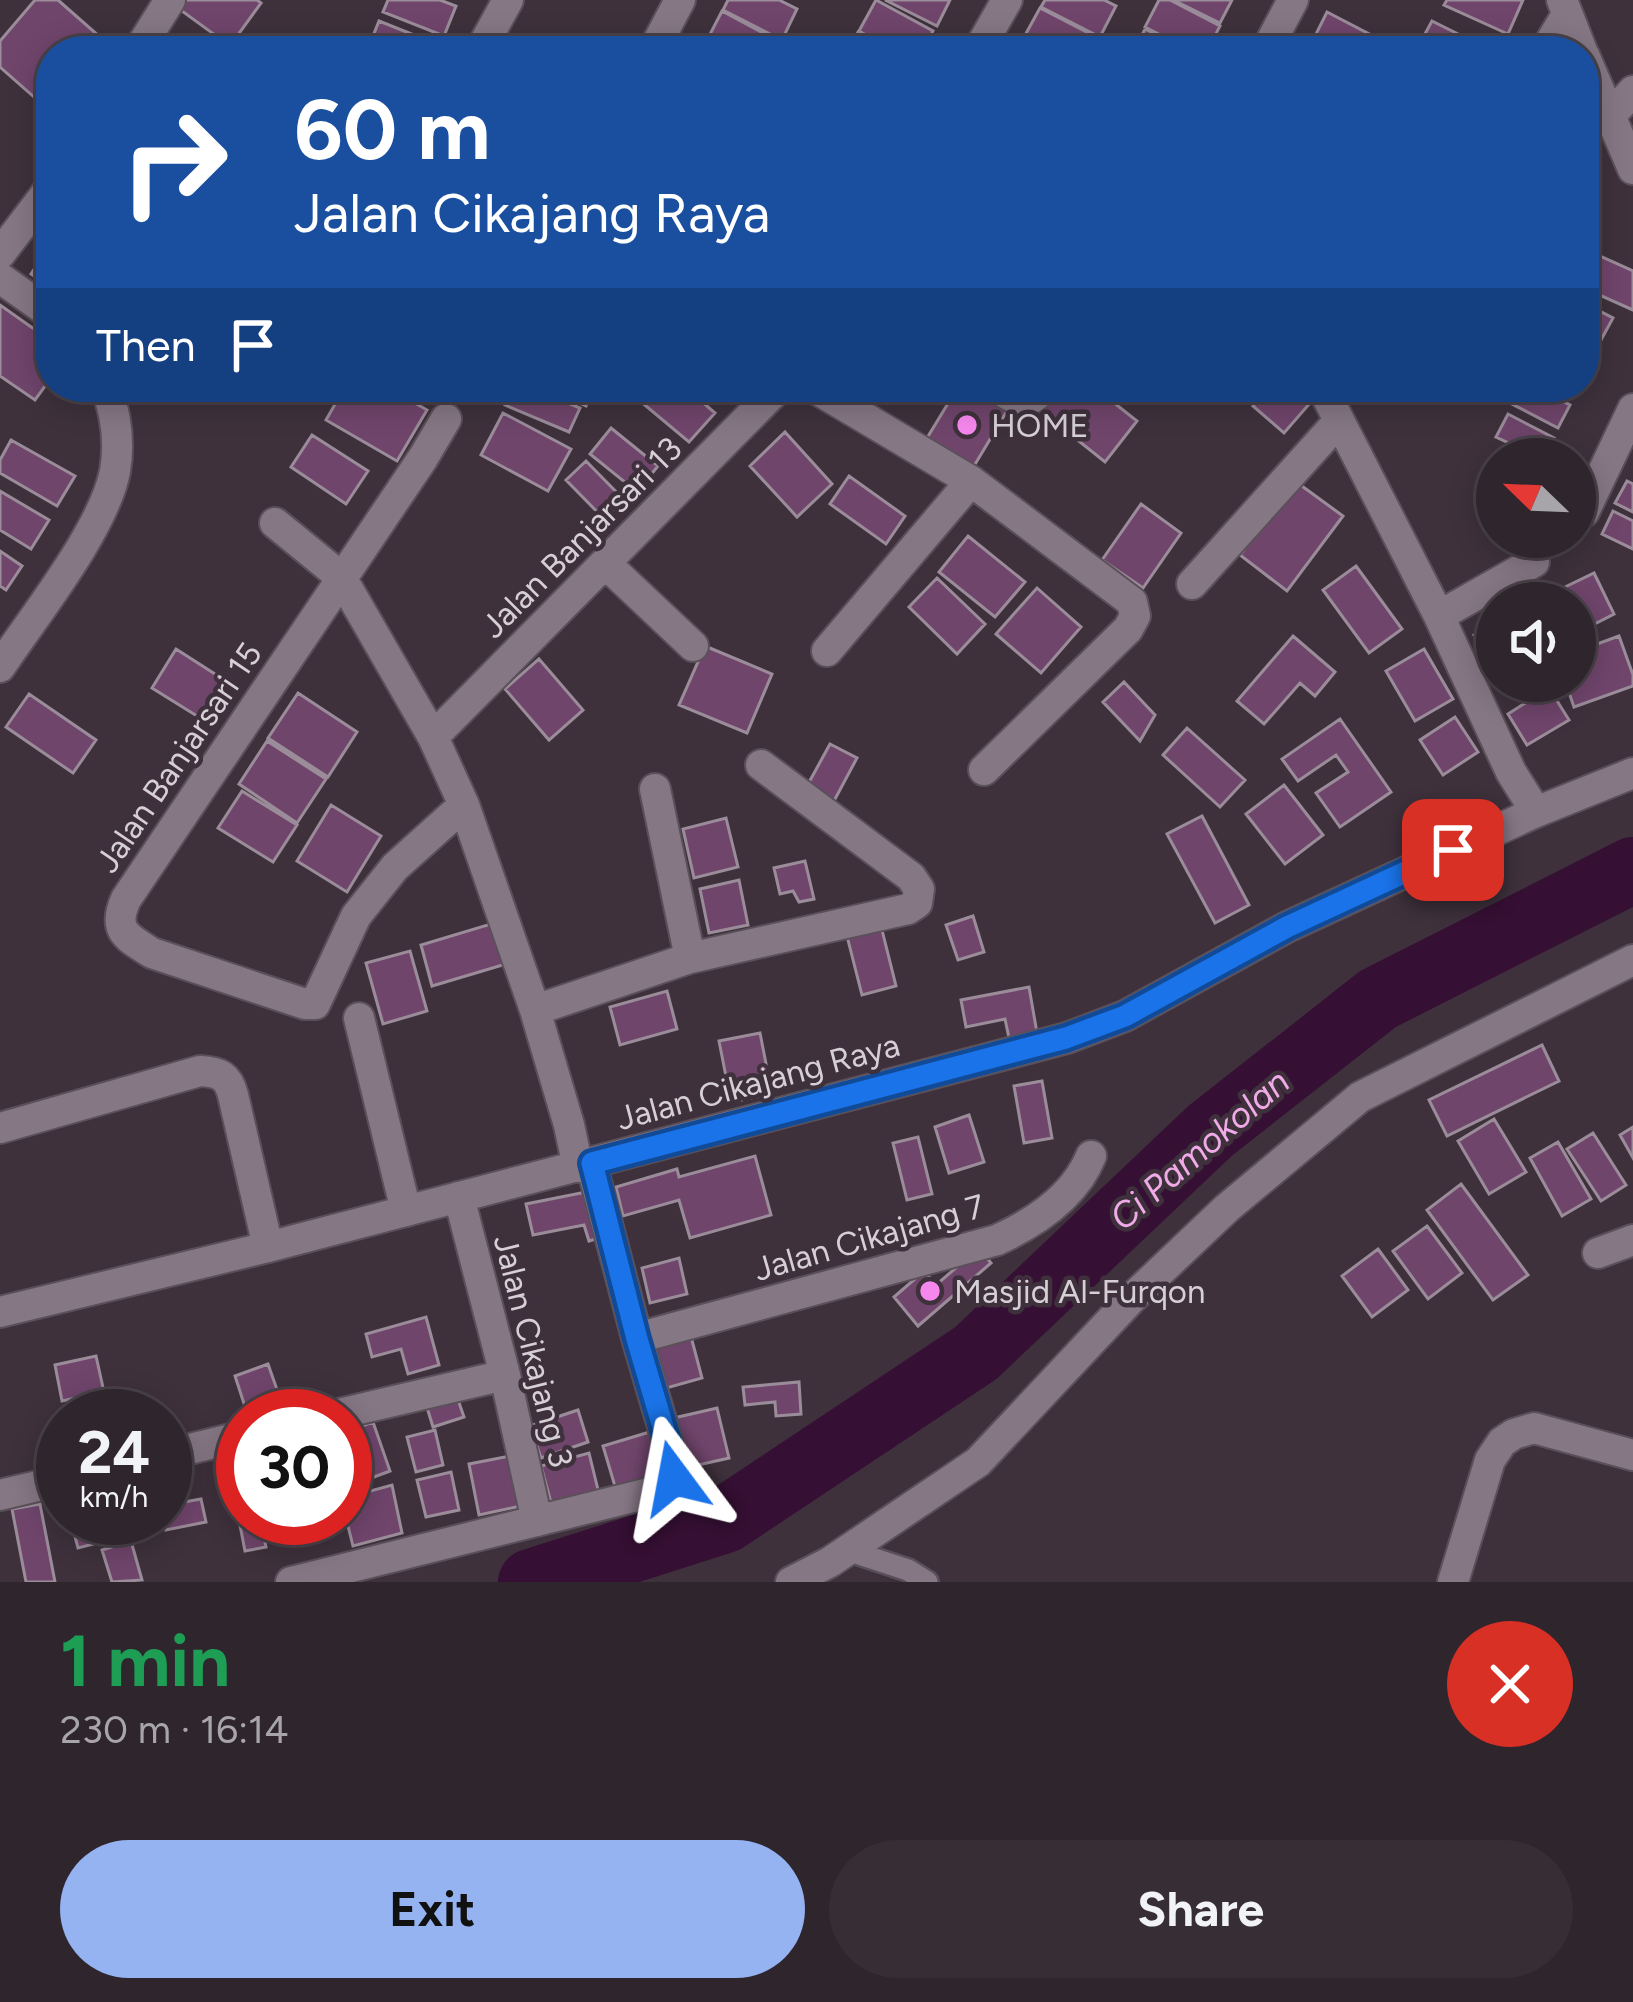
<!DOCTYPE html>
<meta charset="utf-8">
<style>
:root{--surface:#2e252d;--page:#362d35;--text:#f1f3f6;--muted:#a7a5aa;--line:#494249;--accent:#95b2f1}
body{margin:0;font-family:Figtree,sans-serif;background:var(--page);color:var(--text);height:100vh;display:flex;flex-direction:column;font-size:45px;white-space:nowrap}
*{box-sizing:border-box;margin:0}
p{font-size:39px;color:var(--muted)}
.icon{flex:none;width:66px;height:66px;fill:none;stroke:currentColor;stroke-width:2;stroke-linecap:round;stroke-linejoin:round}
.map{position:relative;height:1582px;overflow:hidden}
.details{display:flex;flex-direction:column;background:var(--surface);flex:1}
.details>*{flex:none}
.guide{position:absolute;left:36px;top:36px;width:1563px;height:366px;border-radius:48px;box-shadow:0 6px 30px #0003,0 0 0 3px var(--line);background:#1a4fa0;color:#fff;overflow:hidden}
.needle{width:78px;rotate:293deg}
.buttons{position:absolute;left:1476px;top:438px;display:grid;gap:24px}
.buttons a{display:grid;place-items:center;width:120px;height:120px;border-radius:50%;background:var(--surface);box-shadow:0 6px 30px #0003,0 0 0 3px var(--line);font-size:60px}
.speed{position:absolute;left:36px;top:1389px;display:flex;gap:24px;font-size:60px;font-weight:700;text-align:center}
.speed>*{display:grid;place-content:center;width:156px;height:156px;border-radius:50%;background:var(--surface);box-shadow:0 6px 30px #0003,0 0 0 3px var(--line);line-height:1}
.speed small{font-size:30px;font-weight:400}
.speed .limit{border:18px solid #d22;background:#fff;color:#111}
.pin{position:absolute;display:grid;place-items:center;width:102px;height:102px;color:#fff;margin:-51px;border-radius:24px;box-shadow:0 6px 18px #0006}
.me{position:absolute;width:132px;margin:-66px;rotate:347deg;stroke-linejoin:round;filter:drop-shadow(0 0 9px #0008)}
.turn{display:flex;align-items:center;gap:42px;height:252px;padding:0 60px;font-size:54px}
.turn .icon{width:156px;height:156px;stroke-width:2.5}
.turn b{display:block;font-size:84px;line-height:102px}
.then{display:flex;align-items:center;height:114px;padding:0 60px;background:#0003;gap:24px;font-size:45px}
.round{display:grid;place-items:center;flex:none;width:126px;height:126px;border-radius:63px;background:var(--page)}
.summary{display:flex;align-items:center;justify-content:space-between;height:204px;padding:0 60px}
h1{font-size:72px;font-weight:700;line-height:90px;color:#1e9e55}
.button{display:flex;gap:24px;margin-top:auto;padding:24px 60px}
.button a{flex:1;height:138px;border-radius:72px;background:var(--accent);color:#111;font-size:48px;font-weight:700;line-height:138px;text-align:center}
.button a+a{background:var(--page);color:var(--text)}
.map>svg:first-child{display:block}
</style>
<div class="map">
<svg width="1633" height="1582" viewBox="0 0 1633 1582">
<rect width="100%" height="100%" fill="#3e313c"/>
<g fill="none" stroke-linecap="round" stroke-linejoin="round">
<!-- river -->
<path stroke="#360f34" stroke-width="66" d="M531,1582L725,1520L976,1353L1210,1131L1378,999L1633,870"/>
</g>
<!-- building -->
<path fill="#70456c" stroke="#9b8c99" stroke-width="3" d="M35,0H58L116,51H51V112L0,67V41Z
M179,0H257L261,3L230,46L175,6Z
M388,0H440L456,6L444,36L383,12Z
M728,0H779L797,9L782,40L723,10Z
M876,0L933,31L923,51H895L859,31Z
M885,0H950L937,26Z
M1045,0H1104L1116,6L1100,37L1041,7Z
M1159,0H1170L1220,26L1207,51H1192L1145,27Z
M1173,0H1232L1220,23Z
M1447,0H1523L1508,34L1444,5Z
M1040,8L1098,38L1091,51H1046L1023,39Z
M722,11L780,42L775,51H720L706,42Z
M1327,12L1373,36L1365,51H1349L1316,34Z
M379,21L437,44L434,51H367Z
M1432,21L1478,44L1474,51H1436L1420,43Z
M1145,29L1159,36L1188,51H1134Z
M858,32L872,40L893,51H849Z
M51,243V287L31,274Z
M1589,251L1633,271V310L1584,288V262Z
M1584,303L1613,318L1601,340L1584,331Z
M0,305L51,341V378L35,400L0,376Z
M1584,340L1598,347L1586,369L1584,368Z
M345,387H387L427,410L397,461L326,420Z
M513,387H531L580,408L569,432L505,405Z
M546,387H595L586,406Z
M652,387H685L715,413L689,442L640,401Z
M958,387H968L1007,411L974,466L927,438Z
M1060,387H1094L1137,421L1105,462L1041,411Z
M1269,387H1309L1317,395L1284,433L1253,406Z
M1521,387H1534L1570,405L1558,428L1512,404Z
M1550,387H1577L1571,398Z
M503,413L571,449L548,491L481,455Z
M1508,414L1554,438L1543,459L1496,437Z
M611,428L658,466L637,492L590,454Z
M785,432L832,484L797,517L750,466Z
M312,435L368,471L346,504L291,467Z
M11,440L75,476L57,506L0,473V460Z
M586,461L629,505L609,524L566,480Z
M849,476L905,516L886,544L830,504Z
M1295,481L1343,516L1287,591L1240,555Z
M1627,481L1633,484V512L1615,503Z
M0,491L49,520L31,549L0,530Z
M1141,504L1181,533L1143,588L1102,560Z
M1613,511L1633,521V549L1602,534Z
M968,536L1025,582L995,617L939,572Z
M0,551L22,566L6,590L0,586Z
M1356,566L1402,629L1369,653L1323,590Z
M1594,573L1614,614L1575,634V603H1532Z
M937,578L985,624L957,654L909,607Z
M1037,588L1081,627L1041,673L996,634Z
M1497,621V674L1474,635Z
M1293,636L1335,672L1315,696L1300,683L1264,724L1237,701Z
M1619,636L1633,675V686L1574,707L1565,681H1575V652Z
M705,646L772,674L747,733L679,705Z
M176,649L229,683L205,721L152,688Z
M1424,649L1453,699L1415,721L1386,671Z
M539,659L583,710L549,740L505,689Z
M1124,682L1155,715L1140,741L1103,702Z
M1549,688L1569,720L1527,745L1508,714Z
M298,693L357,732L328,777L268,738Z
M29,694L96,740L73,773L6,727Z
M1455,717L1478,752L1443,775L1420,740Z
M1340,719L1391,792L1340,827L1316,793L1348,772L1336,755L1298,781L1282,759Z
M1187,728L1245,780L1220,807L1163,755Z
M267,741L326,779L297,823L239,784Z
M830,744L857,758L834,801L807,786Z
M1284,785L1323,835L1285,864L1246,814Z
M242,791L297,825L273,862L218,828Z
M331,805L381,836L347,892L297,861Z
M1202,816L1249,905L1215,923L1167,834Z
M726,818L738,867L694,878L683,829Z
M805,861L814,899L799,902L793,891L780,894L774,868Z
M739,880L748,925L709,933L700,889Z
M973,916L984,952L958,960L946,925Z
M494,923L506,964L432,986L421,945Z
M881,926L896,986L862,995L847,936Z
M410,951L427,1011L383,1024L366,963Z
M1029,987L1037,1033L1009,1038L1005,1019L966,1027L961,1000Z
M667,991L677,1029L620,1045L610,1007Z
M760,1033L772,1094L731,1102L719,1041Z
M1542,1045L1559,1081L1447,1136L1429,1100Z
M1042,1081L1052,1138L1024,1143L1014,1086Z
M969,1115L984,1162L949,1173L935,1127Z
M1494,1119L1526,1172L1489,1194L1458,1141Z
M1633,1127V1158L1620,1135Z
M1593,1133L1626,1185L1601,1201L1567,1149Z
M918,1137L932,1194L907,1200L893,1143Z
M1558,1142L1591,1199L1562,1216L1530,1158Z
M755,1156L771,1215L690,1238L679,1200L623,1216L616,1187L677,1169L679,1177Z
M1461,1184L1528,1275L1493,1300L1427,1210Z
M596,1190L608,1235L589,1241L584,1225L533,1235L526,1204Z
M1427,1226L1462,1273L1428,1299L1393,1251Z
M979,1248L991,1263L918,1326L894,1297L924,1271L936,1285Z
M1378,1249L1408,1290L1372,1317L1342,1276Z
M679,1258L687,1294L650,1303L642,1268Z
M426,1317L439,1365L408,1374L401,1349L372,1357L366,1334Z
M689,1329L702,1378L663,1389L650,1340Z
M96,1356L104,1392L62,1401L55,1365Z
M268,1364L286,1415L248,1416L235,1376Z
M799,1382L801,1414L776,1416L775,1402L745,1405L743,1387Z
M455,1391L464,1417L433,1427L425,1401Z
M717,1408L729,1458L685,1468L674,1418Z
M578,1410L588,1442L541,1458L530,1426Z
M373,1422L390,1471L366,1480L348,1431Z
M435,1430L443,1465L416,1472L407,1437Z
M653,1431L666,1478L617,1493L603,1446Z
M243,1442V1500L230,1445Z
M589,1453L600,1498L553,1510L541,1466Z
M515,1455L525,1505L479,1515L469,1464Z
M451,1472L459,1510L426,1517L417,1480Z
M178,1473L184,1502L201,1499L206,1522L166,1530L165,1475Z
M392,1485L402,1533L353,1546L345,1514V1498Z
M40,1504L55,1582H26L12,1509Z
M243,1514V1518H260L266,1547L245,1551L238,1515Z
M70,1518H125L129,1535L78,1548Z
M131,1541L142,1580L112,1582L102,1550Z"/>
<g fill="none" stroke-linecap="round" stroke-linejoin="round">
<defs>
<path id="service" d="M847,1550L908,1570L927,1582"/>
<path id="minor" d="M1562,0L1582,51
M138,51L170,0
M480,51L508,0
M653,51L680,0
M978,51L1007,0
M1266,51L1293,0
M1545,51L1566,16
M1584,55L1633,169
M1611,115L1633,91
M0,254L51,187
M0,278L51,314
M813,387L971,481L1132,602L1135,616L1128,629L984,770
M996,387C1014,399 1029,409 1043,387
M1322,387L1439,616L1511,772L1536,812
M446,419L423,458L126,899C112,930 126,937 152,953L305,1004H315L356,916L395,867L464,805
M1584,512L1633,409
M275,523L341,577L433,737L464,805L535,1010L569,1125L578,1167
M606,564L693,646
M1192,584L1338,422
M1439,616L1534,562
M827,651L971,481
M0,667C34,616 104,529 115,471C120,442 116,414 106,387
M433,737L779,387
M655,789L690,958
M535,1010L690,958L908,909L917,903L919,889L911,877L761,765
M359,1018L406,1211
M0,1128L200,1071C220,1072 228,1076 233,1095L268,1247
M459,1197L505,1375L537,1521
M1598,1253L1633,1240
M637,1338L997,1240C1034,1223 1075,1196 1091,1156
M330,1416L505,1375
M165,1455L243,1436
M0,1495L63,1480
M291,1582L665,1489L672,1482L676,1471L637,1338L591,1163
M791,1582L830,1562L978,1462L1131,1299L1227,1208L1360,1097L1633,960
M1453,1582L1490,1460L1502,1442L1514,1434L1534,1428L1633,1455"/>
<path id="secondary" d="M0,1312L268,1247L1067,1038L1125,1016L1287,927L1536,812L1633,773"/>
</defs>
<!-- service casing -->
<use href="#service" stroke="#5a5059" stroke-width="26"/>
<!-- minor casing -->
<use href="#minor" stroke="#5a5059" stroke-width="34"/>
<!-- secondary casing -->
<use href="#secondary" stroke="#5a5059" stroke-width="34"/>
<!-- service -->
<use href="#service" stroke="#867784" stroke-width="21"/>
<!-- minor -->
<use href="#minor" stroke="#867784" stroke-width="30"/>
<!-- secondary -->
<use href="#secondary" stroke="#867784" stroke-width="30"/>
</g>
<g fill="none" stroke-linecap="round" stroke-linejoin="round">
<defs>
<path id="route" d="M674,1478L676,1471L637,1339L592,1163L1066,1038L1125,1016L1287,927L1453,850"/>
</defs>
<!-- route casing -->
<use href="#route" stroke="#114b97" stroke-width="30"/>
<!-- route -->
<use href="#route" stroke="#1a73e8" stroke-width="21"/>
</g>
<!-- markers -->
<g fill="#f688ed" stroke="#3e313c" stroke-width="4.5">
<circle cx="967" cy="425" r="12"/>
<circle cx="930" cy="1291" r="12"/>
</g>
<g text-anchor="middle" stroke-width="9" stroke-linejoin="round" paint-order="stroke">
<!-- poi labels -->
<g font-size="33" fill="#d7cfd6" stroke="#3e313c" text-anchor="start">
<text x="991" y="437">HOME</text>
<text x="954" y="1303">Masjid Al-Furqon</text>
</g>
<!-- street labels -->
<g font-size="33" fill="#d7cfd6" stroke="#3e313c">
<text transform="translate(581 537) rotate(-45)" y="12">Jalan Banjarsari 13</text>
<text transform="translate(178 757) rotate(-56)" y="12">Jalan Banjarsari 15</text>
<text transform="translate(758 1081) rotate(-15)" y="12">Jalan Cikajang Raya</text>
<text transform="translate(869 1237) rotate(-16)" y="12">Jalan Cikajang 7</text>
<text transform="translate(534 1351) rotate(76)" y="12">Jalan Cikajang 3</text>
</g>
<!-- water labels -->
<g font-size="36" font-style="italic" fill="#efaae7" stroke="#3e313c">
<text transform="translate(1199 1149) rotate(-41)" y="13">Ci Pamokolan</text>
</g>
</g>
</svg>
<div class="buttons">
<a><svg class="needle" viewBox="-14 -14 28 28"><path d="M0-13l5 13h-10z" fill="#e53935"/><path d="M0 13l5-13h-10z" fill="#a7a5aa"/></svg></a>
<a><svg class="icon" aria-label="sound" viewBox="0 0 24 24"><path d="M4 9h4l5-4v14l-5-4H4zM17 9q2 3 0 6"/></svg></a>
</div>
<div class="speed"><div>24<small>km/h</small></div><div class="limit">30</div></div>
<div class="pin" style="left:1453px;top:850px;background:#d93025"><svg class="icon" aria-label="arrive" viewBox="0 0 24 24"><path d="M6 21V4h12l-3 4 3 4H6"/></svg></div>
<svg class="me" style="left:674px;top:1478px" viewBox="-20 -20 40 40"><path d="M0-17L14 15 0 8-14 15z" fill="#1a73e8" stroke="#fff" stroke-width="4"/></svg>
<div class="guide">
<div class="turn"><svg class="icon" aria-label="right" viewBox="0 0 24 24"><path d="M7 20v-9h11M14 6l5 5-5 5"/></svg><div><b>60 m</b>Jalan Cikajang Raya</div></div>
<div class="then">Then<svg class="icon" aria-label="arrive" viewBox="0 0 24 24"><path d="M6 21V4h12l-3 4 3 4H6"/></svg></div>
</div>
</div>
<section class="details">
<div class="summary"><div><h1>1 min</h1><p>230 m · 16:14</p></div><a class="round" style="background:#d93025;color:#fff"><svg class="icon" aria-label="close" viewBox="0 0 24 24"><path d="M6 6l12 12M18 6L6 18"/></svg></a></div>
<div class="button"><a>Exit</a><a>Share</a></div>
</section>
